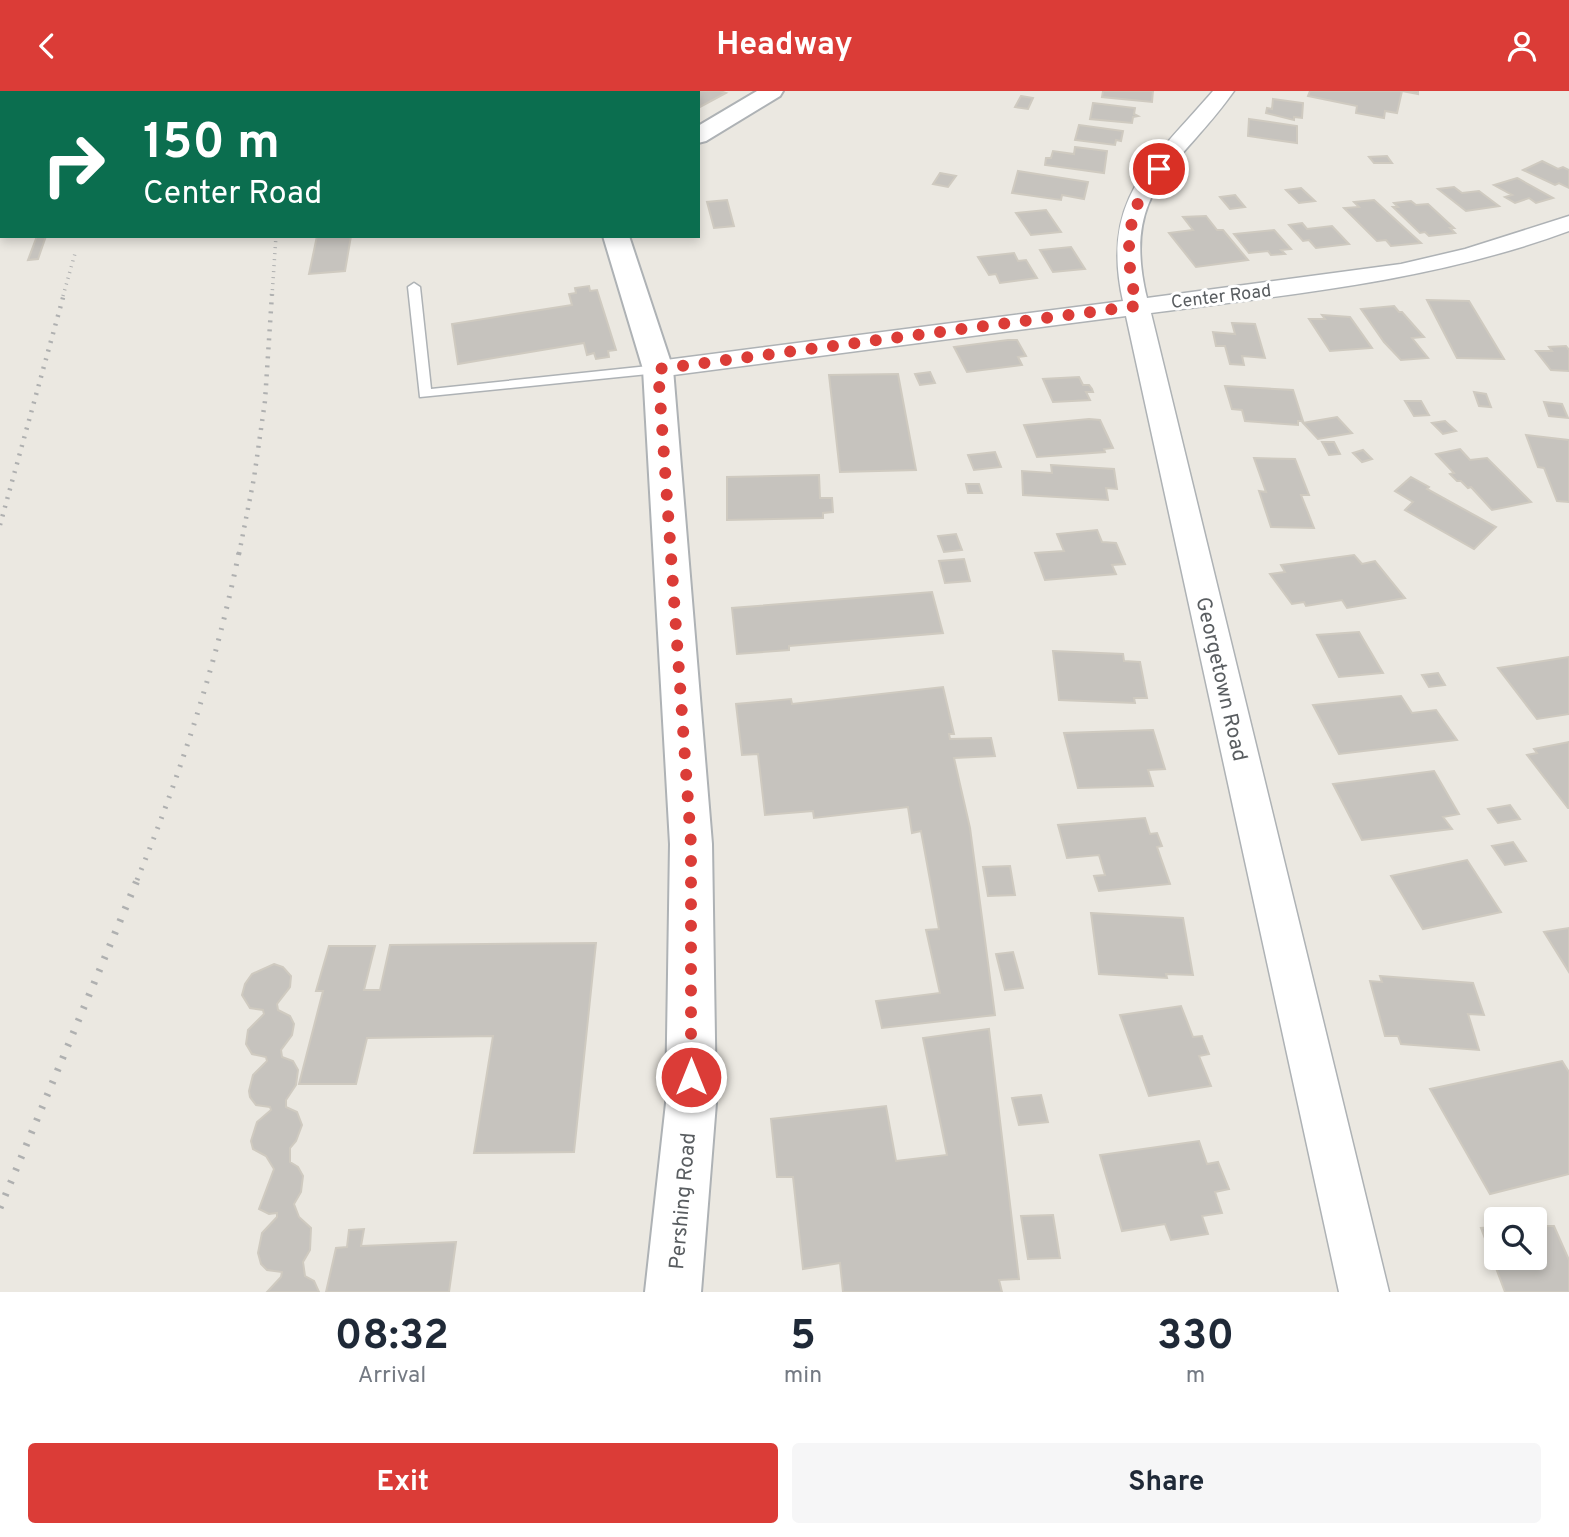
<!DOCTYPE html>
<style>
:root{--surface:#fff;--page:#f6f6f7;--text:#1f2937;--muted:#747a83;--accent:#db3c37}
body{margin:0;font-family:Overpass,sans-serif;background:var(--page);color:var(--text);height:100vh;display:flex;flex-direction:column;font-size:26px;white-space:nowrap}
*{box-sizing:border-box;margin:0}
p{font-size:23px;color:var(--muted)}
.icon{flex:none;width:38px;height:38px;fill:none;stroke:currentColor;stroke-width:2;stroke-linecap:round;stroke-linejoin:round}
.map{position:relative;height:1201px;overflow:hidden}
.panel{display:flex;flex-direction:column;background:var(--surface);flex:1}
.panel>*{flex:none}
.top-card{position:absolute;left:0px;top:0px;width:700px;height:147px;box-shadow:0 4px 10px #0003;background:#0b6e4f;color:#fff;overflow:hidden}
.controls{position:absolute;left:1484px;top:1116px;display:grid;gap:14px}
.controls a{display:grid;place-items:center;width:63px;height:63px;border-radius:7px;background:var(--surface);box-shadow:0 4px 10px #0003;font-size:35px}
.pin{position:absolute;display:grid;place-items:center;width:60px;height:60px;color:#fff;margin:-30px;border:4px solid #fff;border-radius:50%;box-shadow:0 2px 7px #0007}
.me{position:absolute;width:77px;margin:-38px;rotate:0deg;stroke-linejoin:round;filter:drop-shadow(0 0 5px #0008)}
.turn{display:flex;align-items:center;gap:24px;height:147px;padding:0 28px;font-size:32px}
.turn .icon{width:91px;height:91px;stroke-width:2.5}
.turn b{display:block;font-size:49px;line-height:60px}
.eta{display:flex;justify-content:space-evenly;align-items:center;height:119px;text-align:center}
.eta b{font-size:42px;font-weight:700;line-height:49px}
.primary-button{display:flex;gap:14px;margin-top:auto;padding:14px 28px}
.primary-button a{flex:1;height:80px;border-radius:7px;background:var(--accent);color:#fff;font-size:28px;font-weight:700;line-height:80px;text-align:center}
.primary-button a+a{background:var(--page);color:var(--text)}
header{display:flex;justify-content:space-between;align-items:center;height:91px;padding:0 28px;background:var(--accent);color:#fff;font-size:32px;font-weight:700}
.map>svg:first-child{display:block}
</style>
<header><svg class="icon" aria-label="back" viewBox="0 0 24 24"><path d="M15 5l-7 7 7 7"/></svg>Headway<svg class="icon" aria-label="person" viewBox="0 0 24 24"><circle cx="12" cy="8" r="4"/><path d="M4 21q1-7 8-7t8 7"/></svg></header>
<div class="map">
<svg width="1569" height="1201" viewBox="0 0 1569 1201">
<rect width="100%" height="100%" fill="#ebe8e1"/>
<!-- building -->
<path fill="#c6c3be" stroke="#cfcac0" stroke-width="2" d="M634,0H720L726,2L698,17V2H631Z
M1103,0H1153L1152,11L1102,6Z
M1310,0H1418V3L1402,0L1397,22L1385,20L1384,27L1356,22L1357,15L1308,5Z
M1021,5L1033,7L1028,18L1015,16Z
M1273,8L1303,12L1302,27L1294,26V29L1266,22L1267,17L1272,18Z
M1093,12L1135,17L1134,23L1138,25L1133,26L1132,32L1090,28Z
M1249,28L1297,35V52L1248,45Z
M1079,34L1123,40L1121,50L1116,49L1115,54L1075,49Z
M1075,56L1107,60L1104,82L1045,74L1046,67H1051L1053,60L1074,63Z
M1387,65L1392,72H1374L1369,66Z
M1542,70L1558,78L1563,76L1569,79V97L1559,92L1555,94L1523,79Z
M1018,80L1088,91L1084,108L1062,104L1061,109L1012,102Z
M940,82L956,85L948,96L933,93Z
M1517,87L1519,88L1553,107L1536,112L1529,107L1515,112L1505,106L1512,104L1494,94Z
M1454,96L1462,102L1479,100L1499,115L1466,120L1438,98Z
M1301,97L1315,110L1299,112L1286,99Z
M1235,104L1245,116L1230,118L1220,106Z
M727,109L734,135L714,137L707,111Z
M1374,109L1421,152L1391,155L1386,149L1377,150L1344,117L1359,116L1354,111Z
M1411,110L1416,114L1428,113L1454,137H1450L1455,142L1429,145L1425,141L1420,142L1393,116H1398L1394,112Z
M1046,119L1061,141L1031,144L1016,122Z
M1206,125L1217,139H1223L1248,169L1196,176L1169,142L1193,139L1183,126Z
M1302,132L1307,138L1332,135L1349,153L1316,157L1309,149L1303,150L1289,134Z
M1274,139L1291,158L1281,159L1285,163L1271,164L1268,160L1249,162L1234,143Z
M37,145H46L38,168L28,169Z
M317,145H351L345,180L309,183Z
M1071,156L1085,178L1053,181L1040,159Z
M1014,162L1018,170L1026,169L1037,187L1000,192L996,183L989,184L978,166Z
M589,195L590,200L597,199L616,259L608,260L609,266L596,268L594,262L587,264L584,252L458,273L452,233L572,214L569,203L576,202L575,197Z
M1427,209L1469,210L1504,268L1457,267Z
M1394,215L1399,221H1402L1424,246L1412,247L1428,267L1401,269L1384,251L1361,218Z
M1322,224L1350,226L1372,257L1330,260L1309,228H1325Z
M1232,232L1255,233L1265,267L1242,265L1244,274L1230,273L1225,255H1216L1213,241L1235,243Z
M1008,249H1017L1026,265L1018,266L1022,274L967,281L954,256Z
M1566,255L1569,259V280L1551,279L1536,260H1552L1549,256Z
M930,281L935,292L920,294L915,283Z
M898,283L916,379L840,381L829,284Z
M1079,286L1083,294H1089L1092,298L1093,301H1086L1090,309L1053,311L1043,288Z
M1225,295L1293,299L1303,330H1298V334L1245,330L1242,319L1232,318Z
M1474,301L1486,303L1491,316L1479,315Z
M1405,310H1421L1429,324L1414,325Z
M1544,311L1562,313L1568,327L1549,325Z
M1337,326L1352,342L1318,348L1303,332Z
M1089,328L1100,329L1113,357L1104,358L1105,361L1037,366L1024,334Z
M1445,330L1456,340L1443,343L1432,332Z
M1526,344L1569,349V411L1557,410L1544,377L1538,376Z
M1322,351H1334L1340,363L1329,364Z
M1460,358L1470,369L1487,367L1531,411L1492,419L1471,396L1468,397L1461,390H1457L1450,383L1454,382L1436,363Z
M1363,359L1372,368L1362,371L1353,362Z
M995,361L1001,376L974,379L968,364Z
M1254,367L1295,368L1309,404H1301L1314,437L1271,436L1259,400L1266,401Z
M1051,374L1114,378L1117,398L1106,397L1108,409L1023,404L1022,380L1052,382Z
M819,384L820,407H832L833,421L823,422V427L727,429V386Z
M1411,386L1429,396L1427,398L1496,436L1474,458L1405,419L1413,411L1395,400Z
M966,393H979L982,402H968Z
M1097,439L1102,451L1116,452L1125,473L1112,474L1116,483L1045,489L1035,462L1064,460L1057,443Z
M956,443L962,459L944,461L938,445Z
M1354,464L1362,473L1375,470L1405,507L1347,517L1342,509L1306,515L1304,511L1292,513L1270,483L1285,481L1281,474Z
M964,468L970,490L945,492L939,470Z
M932,501L943,542L789,555V559L737,563L732,517Z
M1359,541L1383,582L1339,586L1317,544Z
M1053,560L1123,563L1124,570L1140,571L1147,607H1134L1135,612L1059,609Z
M1569,566V623L1537,628L1498,577Z
M1438,582L1445,594L1429,596L1422,584Z
M943,596L954,643H949L950,648L991,647L995,665L954,667L970,737L995,924L882,937L876,910L940,902L926,839L939,838L921,740L912,742L908,716L814,727L813,720L765,724L758,663L742,664L736,613L791,608L792,613Z
M1401,605L1412,622L1436,619L1457,649L1339,663L1313,614Z
M1153,639L1165,678L1148,679L1153,695L1078,697L1064,642Z
M1569,651V717H1568L1527,664L1537,662L1534,658Z
M1434,680L1459,723L1443,726L1452,738L1362,749L1333,693Z
M1510,714L1520,728L1498,732L1488,718Z
M1145,727L1150,743L1157,742L1162,755L1157,756L1170,793L1099,800L1094,785L1105,784L1099,764L1067,767L1058,734Z
M1513,751L1526,770L1505,774L1492,755Z
M1467,769L1501,821L1423,838L1391,785Z
M1010,775L1015,804L988,805L983,776Z
M1091,822L1183,827L1193,884L1166,883L1167,887L1099,883Z
M1569,837V881L1544,841Z
M596,852L574,1061L474,1062L493,945L367,947L356,993H299L323,900H316L329,855H375L364,899H380L390,854Z
M1013,861L1023,897L1005,899L996,863Z
M274,873L283,876L291,885L290,896L277,913L278,919L290,925L294,933L292,944L281,959L282,966L293,970L298,979L296,994L286,1009V1016L297,1021L302,1034L296,1050L290,1057V1071L298,1076L303,1085L301,1101L294,1113L299,1126L311,1137L310,1159L303,1171L305,1185L314,1190L319,1201H267L281,1186L282,1181L267,1179L261,1173L258,1162L262,1142L277,1126V1122L269,1123L259,1118L274,1078L266,1065L253,1058L251,1050L257,1031L271,1019L270,1016L256,1014L250,1006L249,1000L253,984L267,970L266,966L252,963L246,953L248,939L264,923L263,919L250,917L242,904L245,893L252,883Z
M1380,885L1473,892L1484,924L1468,923L1479,959L1401,953L1398,945H1385L1370,890L1382,891Z
M1181,915L1193,946L1202,945L1203,948L1209,963L1199,965L1211,995L1149,1005L1120,924Z
M989,938L1019,1188L999,1189L1002,1201H843L840,1172L803,1178L793,1086H777L771,1028L886,1015L896,1070L947,1064L923,947Z
M1562,970L1569,981V1083L1490,1103L1430,998Z
M1041,1004L1048,1031L1019,1034L1012,1007Z
M1199,1050L1207,1073L1218,1071L1229,1098L1215,1101L1222,1122L1202,1125L1208,1143L1171,1149L1165,1133L1122,1140L1100,1064Z
M1053,1124L1060,1167L1028,1168L1021,1125Z
M1535,1135H1554L1569,1169V1201H1505L1481,1137L1496,1136V1167H1535Z
M364,1138L361,1155L456,1151L449,1201H326L336,1157L347,1156L349,1139Z"/>
<g fill="none" stroke-linecap="round" stroke-linejoin="round">
<defs>
<path id="service" d="M414,192L420,196L431,298L658,274L665,278L658,282L420,306L408,196Z"/>
<path id="minor" d="M560,0H580V2H560Z
M1213,0H1234C1180,77 1120,97 1147,207L1401,173L1465,158L1569,125V140C1434,190 1292,203 1151,222L1389,1201H1339L1126,225L658,286L649,284L645,278L649,272L658,270L1123,210C1100,107 1152,71 1213,0Z"/>
<path id="tertiary" d="M757,0H783L780,5L706,50L698,52V35Z
M603,145H629L673,278L712,753L716,1012L701,1201H645L666,1012L670,753L643,278Z"/>
</defs>
<!-- service casing -->
<use href="#service" stroke="#aeb2b5" stroke-width="3"/>
<!-- minor casing -->
<use href="#minor" stroke="#aeb2b5" stroke-width="3"/>
<!-- tertiary casing -->
<use href="#tertiary" stroke="#aeb2b5" stroke-width="4"/>
<!-- service -->
<use href="#service" fill="#fff" fill-rule="evenodd"/>
<!-- minor -->
<use href="#minor" fill="#fff" fill-rule="evenodd"/>
<!-- tertiary -->
<use href="#tertiary" fill="#fff" fill-rule="evenodd"/>
<!-- rail-far3 -->
<path stroke="#afb0b0" stroke-width="3.5" stroke-dasharray="1 5" stroke-linecap="butt" d="M63,205L76,159
M272,205L276,145"/>
<!-- rail-far2 -->
<path stroke="#afb0b0" stroke-width="4.5" stroke-dasharray="2 7" stroke-linecap="butt" d="M0,434L64,203
M239,463L254,387L265,310L272,203"/>
<!-- rail-far1 -->
<path stroke="#afb0b0" stroke-width="5" stroke-dasharray="2 9" stroke-linecap="butt" d="M137,789C180,685 217,571 239,461"/>
<!-- rail -->
<path stroke="#afb0b0" stroke-width="7" stroke-dasharray="2.5 11" stroke-linecap="butt" d="M0,1117L138,787"/>
</g>
<g fill="none" stroke-linecap="round" stroke-linejoin="round">
<!-- route -->
<path stroke="#db3c37" stroke-width="12" stroke-dasharray="0 21.6" d="M691,986V753L658,278L1137,215C1124,163 1124,120 1159,78"/>
</g>
<g text-anchor="middle" stroke-width="6" stroke-linejoin="round" paint-order="stroke">
<!-- far-street labels -->
<g font-size="18" fill="#595d60" stroke="#fff">
<text transform="translate(1221 205) rotate(-7)" y="6">Center Road</text>
</g>
<!-- street labels -->
<g font-size="21" fill="#595d60" stroke="#fff">
<text transform="translate(1222 588) rotate(77)" y="7">Georgetown Road</text>
<text transform="translate(682 1110) rotate(-85)" y="7">Pershing Road</text>
</g>
</g>
</svg>
<div class="controls">
<a><svg class="icon" aria-label="search" viewBox="0 0 24 24"><circle cx="10" cy="10" r="6"/><path d="M15 15l6 6"/></svg></a>
</div>
<div class="pin" style="left:1159px;top:78px;background:#d93025"><svg class="icon" aria-label="arrive" viewBox="0 0 24 24"><path d="M6 21V4h12l-3 4 3 4H6"/></svg></div>
<svg class="me" style="left:691px;top:986px" viewBox="-20 -20 40 40"><circle r="17" fill="#db3c37" stroke="#fff" stroke-width="3"/><path d="M0-11L8 9 0 5-8 9z" fill="#fff"/></svg>
<div class="top-card">
<div class="turn"><svg class="icon" aria-label="right" viewBox="0 0 24 24"><path d="M7 20v-9h11M14 6l5 5-5 5"/></svg><div><b>150 m</b>Center Road</div></div>
</div>
</div>
<section class="panel">
<div class="eta">
<div><b>08:32</b><p>Arrival</p></div>
<div><b>5</b><p>min</p></div>
<div><b>330</b><p>m</p></div>
</div>
<div class="primary-button"><a>Exit</a><a>Share</a></div>
</section>
